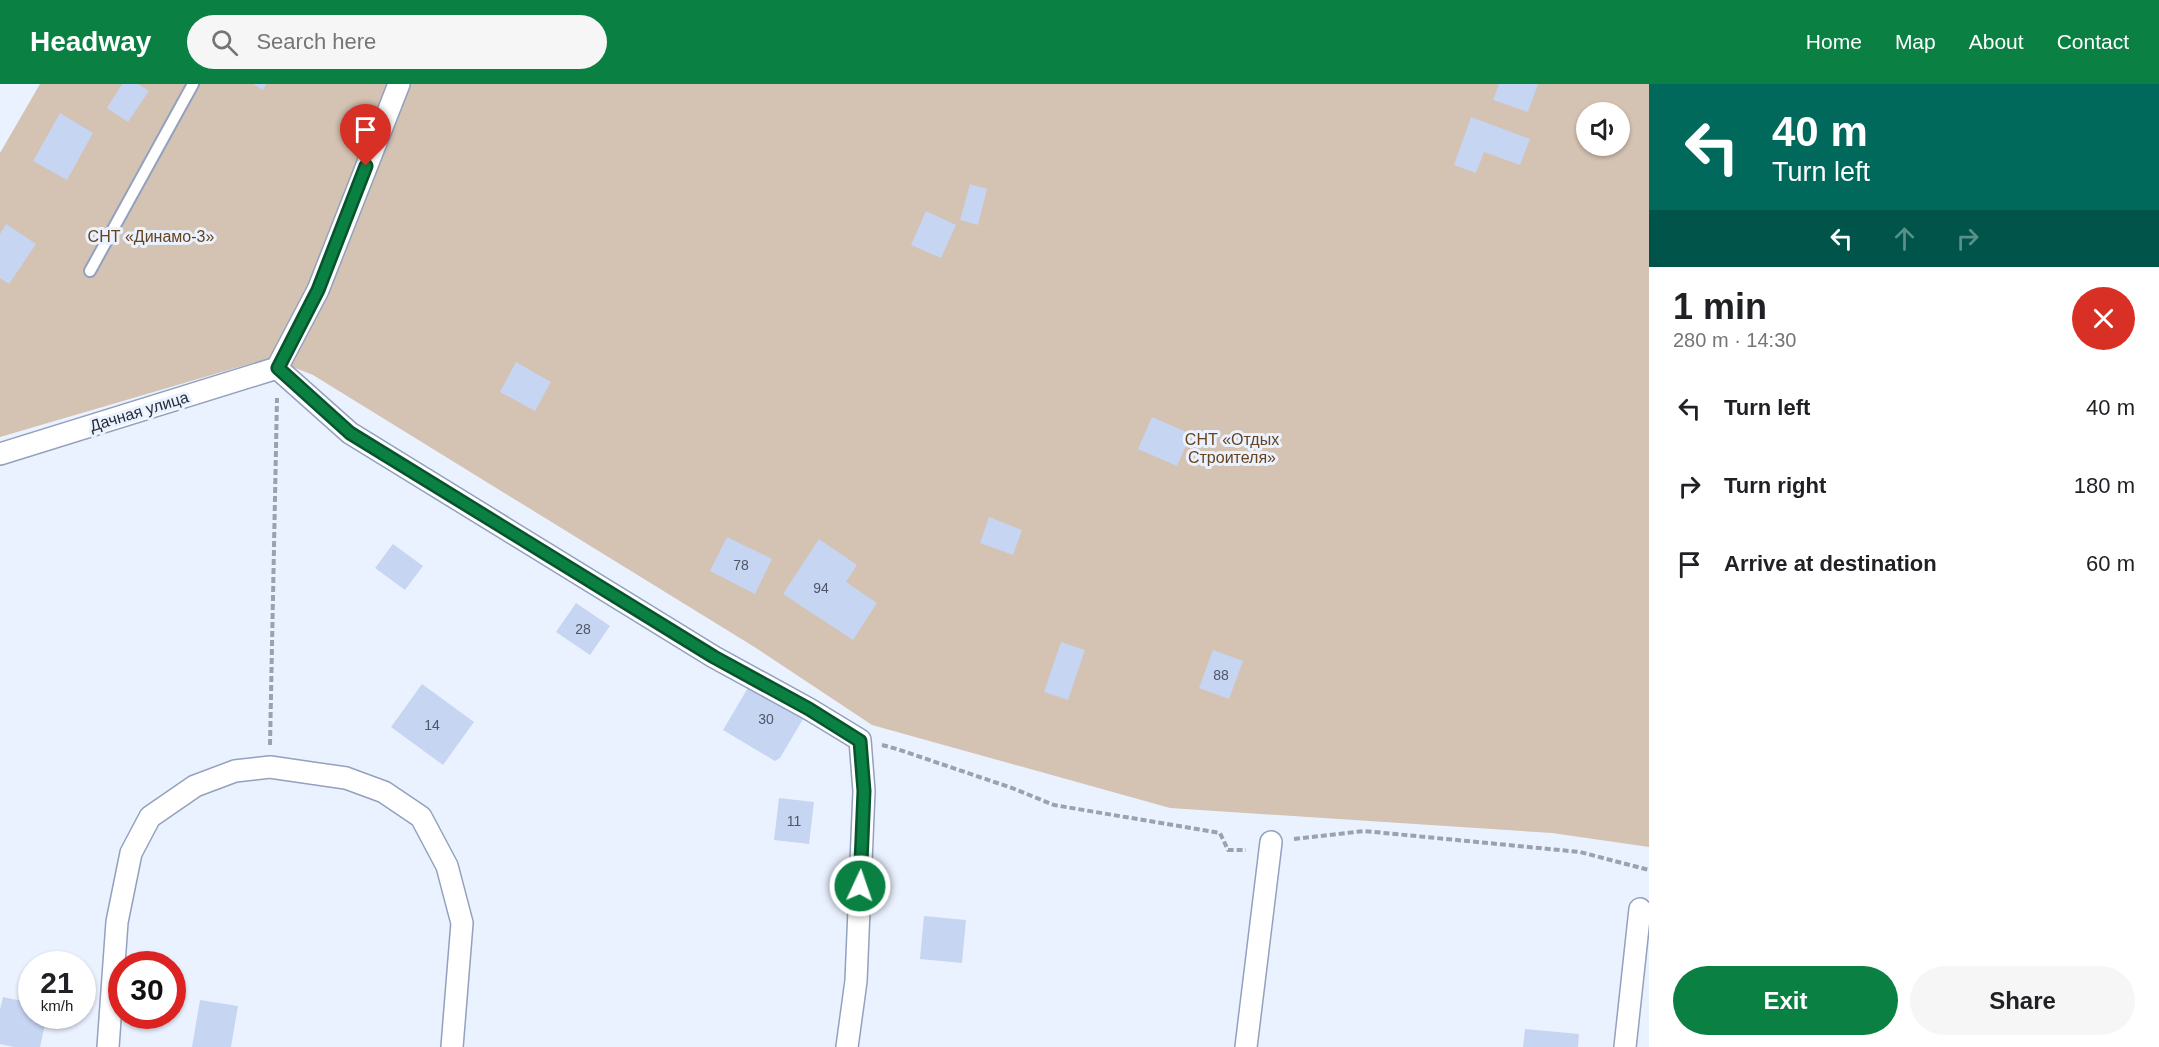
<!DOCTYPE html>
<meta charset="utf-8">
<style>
:root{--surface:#fff;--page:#f6f6f6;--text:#202124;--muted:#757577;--accent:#0b8043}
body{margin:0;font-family:Arial,sans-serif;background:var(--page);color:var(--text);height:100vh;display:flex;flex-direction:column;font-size:22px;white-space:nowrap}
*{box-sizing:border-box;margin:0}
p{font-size:20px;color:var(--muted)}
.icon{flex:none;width:33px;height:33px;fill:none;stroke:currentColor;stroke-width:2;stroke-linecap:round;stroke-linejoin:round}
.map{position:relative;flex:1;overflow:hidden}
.side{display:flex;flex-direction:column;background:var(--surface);width:510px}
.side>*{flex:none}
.hud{background:#00695c;color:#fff;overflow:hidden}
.controls{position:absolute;left:1576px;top:18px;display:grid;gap:12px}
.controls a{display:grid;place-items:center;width:54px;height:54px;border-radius:50%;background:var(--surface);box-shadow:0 2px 4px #0004;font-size:30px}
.speed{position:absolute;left:18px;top:867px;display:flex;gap:12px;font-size:30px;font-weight:700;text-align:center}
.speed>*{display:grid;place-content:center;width:78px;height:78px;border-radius:50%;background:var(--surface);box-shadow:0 2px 4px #0004;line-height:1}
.speed small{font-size:15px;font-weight:400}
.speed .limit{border:9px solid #d22;background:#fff;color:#111}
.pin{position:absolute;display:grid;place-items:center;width:51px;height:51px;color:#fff;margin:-62px -26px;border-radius:50% 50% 50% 0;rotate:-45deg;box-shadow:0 0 6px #0007}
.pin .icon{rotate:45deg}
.me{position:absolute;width:66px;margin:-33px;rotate:3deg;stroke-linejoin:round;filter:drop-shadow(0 0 4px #0008)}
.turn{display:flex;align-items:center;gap:21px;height:126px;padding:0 24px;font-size:27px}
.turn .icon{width:78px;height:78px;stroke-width:2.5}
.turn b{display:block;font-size:42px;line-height:51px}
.lanes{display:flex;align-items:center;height:57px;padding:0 24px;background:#0003;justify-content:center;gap:30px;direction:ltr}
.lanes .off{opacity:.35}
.round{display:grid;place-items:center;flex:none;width:63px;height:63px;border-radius:32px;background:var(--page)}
.headline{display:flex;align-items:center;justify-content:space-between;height:102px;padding:0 24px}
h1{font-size:36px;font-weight:800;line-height:45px}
.button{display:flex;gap:12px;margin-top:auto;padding:12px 24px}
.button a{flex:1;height:69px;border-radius:36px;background:var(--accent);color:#fff;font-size:24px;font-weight:800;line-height:69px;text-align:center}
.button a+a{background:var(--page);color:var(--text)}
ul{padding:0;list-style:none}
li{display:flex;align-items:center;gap:18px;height:78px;padding:0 24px}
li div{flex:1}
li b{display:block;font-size:22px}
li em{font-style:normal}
header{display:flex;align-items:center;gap:36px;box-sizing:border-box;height:84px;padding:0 30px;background:var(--accent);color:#fff}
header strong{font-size:28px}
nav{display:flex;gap:33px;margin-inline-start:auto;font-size:21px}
.search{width:420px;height:54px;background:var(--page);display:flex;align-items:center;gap:15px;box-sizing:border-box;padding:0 21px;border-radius:33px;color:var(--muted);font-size:22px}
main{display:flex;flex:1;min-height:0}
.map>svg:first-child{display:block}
</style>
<header>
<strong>Headway</strong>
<div class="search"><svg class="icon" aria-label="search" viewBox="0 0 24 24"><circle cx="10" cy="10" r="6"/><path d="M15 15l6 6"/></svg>Search here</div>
<nav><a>Home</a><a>Map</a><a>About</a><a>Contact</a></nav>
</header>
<main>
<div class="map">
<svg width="1649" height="963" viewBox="0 0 1649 963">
<rect width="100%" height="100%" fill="#ebf2ff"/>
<!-- green -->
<path fill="#d4c2b2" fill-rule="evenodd" d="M40,0H1649V763L1552,749L1170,724L872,641L756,564L313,291L270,274L0,353V69ZM1587,28H1620V62H1587Z"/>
<!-- building -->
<path fill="#c6d5f2" d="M122,0H138L149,7L128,38L107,24Z
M253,0H266L263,6Z
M1499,0H1538L1528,28L1493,16Z
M60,29L93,49L67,96L33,77Z
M1471,33L1530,55L1520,81L1484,68L1476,89L1454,81Z
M970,100L987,105L978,141L960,136Z
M926,127L956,141L941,174L911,161Z
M6,140L36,160L9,200L0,194V150Z
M516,278L551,298L535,327L500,308Z
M1152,333L1191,350L1177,382L1138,365Z
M989,433L1022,446L1013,471L980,459Z
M727,453L772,475L755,510L710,487Z
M819,455L857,481L846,498L877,519L853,556L783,510Z
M393,460L423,482L405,506L375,484Z
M576,519L610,542L590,571L556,548Z
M1061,558L1085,566L1068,616L1044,608Z
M1213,566L1243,577L1229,615L1199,604Z
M755,592L809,625L780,674L775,677L723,646Z
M422,600L474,638L443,681L391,643Z
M779,714L814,718L809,760L774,756Z
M924,832L966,836L962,879L920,875Z
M3,913L32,919V932H47L40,963H14L0,960V925Z
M200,916L238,922L231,963H192Z
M1525,945L1579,950L1578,963H1523Z"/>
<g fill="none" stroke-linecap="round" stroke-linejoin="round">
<defs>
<path id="lane" d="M90,187L193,0"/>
<path id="street" d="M399,0L318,206L277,284L350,349L714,573L809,625L860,656L864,707L856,897L847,963
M0,370L277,284
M108,963L117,838L131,769L150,733L195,702L235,687L270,683L346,694L384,708L421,733L447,782L462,839L452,963
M1246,963L1271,758
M1625,963L1640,825"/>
</defs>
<!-- lane casing -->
<use href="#lane" stroke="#92a1be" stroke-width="14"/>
<!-- street casing -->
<use href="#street" stroke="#92a1be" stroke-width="24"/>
<!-- path -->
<path stroke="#9ba1ad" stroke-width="4" stroke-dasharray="6 3" stroke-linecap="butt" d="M270,661L277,314
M882,661L897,665L1012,704L1054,721L1220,749L1228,766H1246
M1294,755L1364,747L1580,768L1649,786"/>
<!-- lane -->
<use href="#lane" stroke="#fff" stroke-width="10"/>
<!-- street -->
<use href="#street" stroke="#fff" stroke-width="21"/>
</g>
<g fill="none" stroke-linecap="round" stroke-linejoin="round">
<defs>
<path id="route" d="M366,82L318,206L278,284L350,349L714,573L809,625L860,657L864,707L860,802"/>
</defs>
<!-- route casing -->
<use href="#route" stroke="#07532c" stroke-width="15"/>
<!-- route -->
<use href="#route" stroke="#0b8043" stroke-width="10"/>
</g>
<g text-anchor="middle" stroke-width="6" stroke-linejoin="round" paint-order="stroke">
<!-- number labels -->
<g font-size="14" fill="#4f5666">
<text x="741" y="486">78</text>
<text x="821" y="509">94</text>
<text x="583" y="550">28</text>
<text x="1221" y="596">88</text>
<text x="766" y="640">30</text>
<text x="432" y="646">14</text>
<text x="794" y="742">11</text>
</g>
<!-- park labels -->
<g font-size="16" fill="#66431c" stroke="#ebf2ff">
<text x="151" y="158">СНТ «Динамо-3»</text>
<text x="1232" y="361">СНТ «Отдых<tspan x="1232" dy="18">Строителя»</tspan></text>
</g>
<!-- street labels -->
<g font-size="16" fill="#272c38" stroke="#ebf2ff">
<text transform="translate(139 327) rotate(-17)" y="6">Дачная улица</text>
</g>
</g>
</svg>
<div class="controls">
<a><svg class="icon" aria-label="sound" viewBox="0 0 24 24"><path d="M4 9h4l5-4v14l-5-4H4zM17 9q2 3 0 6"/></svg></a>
</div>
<div class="speed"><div>21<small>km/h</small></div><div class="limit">30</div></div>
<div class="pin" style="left:366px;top:82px;background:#d93025"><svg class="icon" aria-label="arrive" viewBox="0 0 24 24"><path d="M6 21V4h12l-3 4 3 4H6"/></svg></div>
<svg class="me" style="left:860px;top:802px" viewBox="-20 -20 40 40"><circle r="17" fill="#0b8043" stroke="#fff" stroke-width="3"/><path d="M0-11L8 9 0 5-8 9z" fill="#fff"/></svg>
</div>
<section class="side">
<div class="hud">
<div class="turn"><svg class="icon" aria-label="left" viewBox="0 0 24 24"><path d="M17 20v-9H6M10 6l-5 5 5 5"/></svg><div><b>40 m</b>Turn left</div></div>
<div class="lanes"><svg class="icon" aria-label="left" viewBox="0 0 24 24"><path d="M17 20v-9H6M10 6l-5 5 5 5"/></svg><svg class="icon off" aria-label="ahead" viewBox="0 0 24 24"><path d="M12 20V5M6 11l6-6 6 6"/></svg><svg class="icon off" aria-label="right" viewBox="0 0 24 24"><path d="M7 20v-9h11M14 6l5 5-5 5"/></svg></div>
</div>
<div class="headline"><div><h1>1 min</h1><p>280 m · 14:30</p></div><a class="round" style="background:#d93025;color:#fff"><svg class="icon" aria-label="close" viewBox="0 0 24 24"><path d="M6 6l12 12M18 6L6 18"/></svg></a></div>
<ul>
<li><svg class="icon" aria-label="left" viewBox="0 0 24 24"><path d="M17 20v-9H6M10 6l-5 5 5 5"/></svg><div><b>Turn left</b></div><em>40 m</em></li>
<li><svg class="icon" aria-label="right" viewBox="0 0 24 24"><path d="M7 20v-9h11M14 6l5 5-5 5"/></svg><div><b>Turn right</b></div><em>180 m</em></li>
<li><svg class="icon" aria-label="arrive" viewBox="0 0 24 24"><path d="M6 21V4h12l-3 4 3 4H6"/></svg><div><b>Arrive at destination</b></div><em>60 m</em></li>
</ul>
<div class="button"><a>Exit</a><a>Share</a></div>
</section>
</main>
